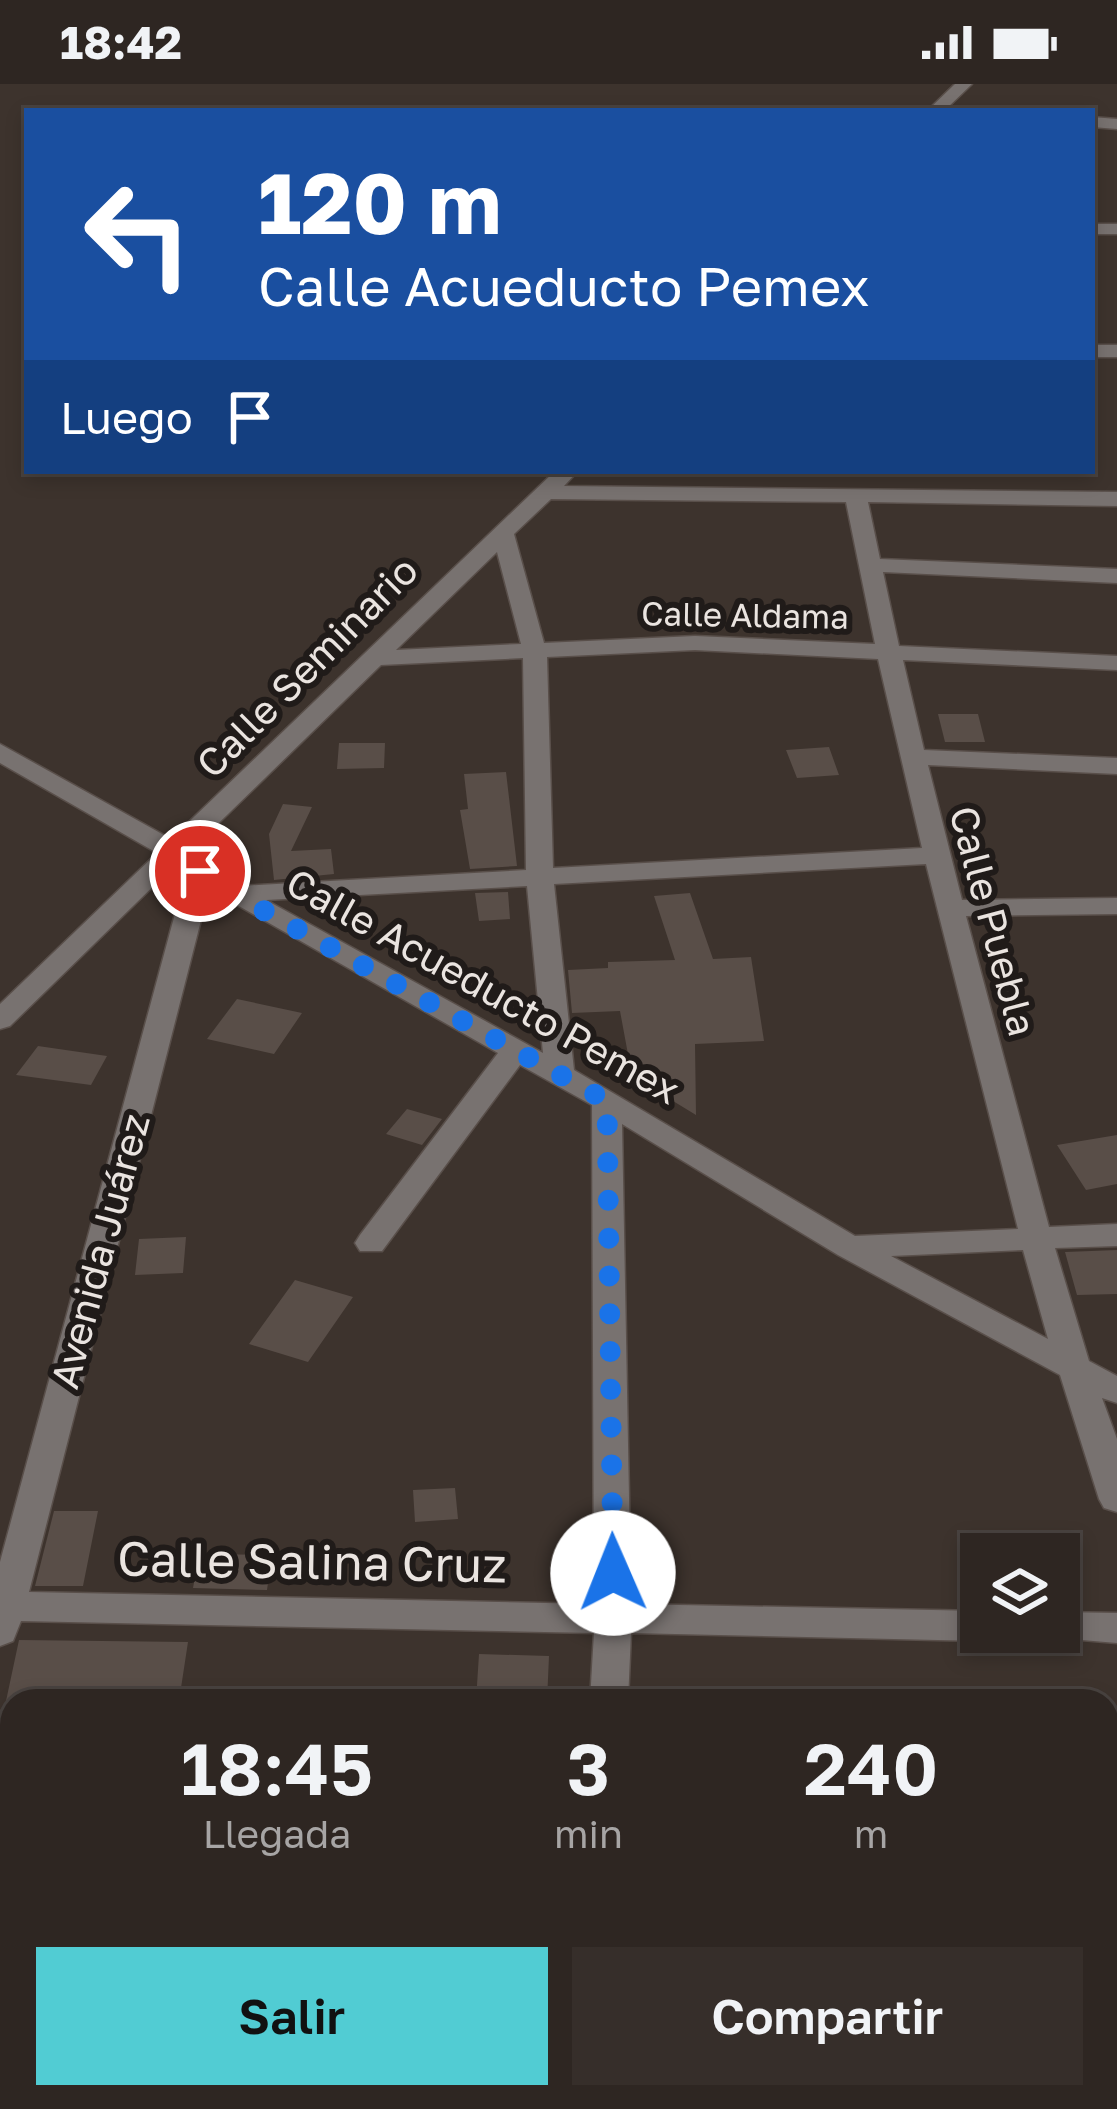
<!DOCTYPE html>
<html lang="es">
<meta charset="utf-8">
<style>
:root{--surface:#2e2622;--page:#362e2a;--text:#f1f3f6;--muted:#a7a5a5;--line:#494340;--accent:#51ccd3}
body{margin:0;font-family:"Golos Text",sans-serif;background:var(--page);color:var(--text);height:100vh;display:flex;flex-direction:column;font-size:45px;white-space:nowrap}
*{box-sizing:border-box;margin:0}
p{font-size:39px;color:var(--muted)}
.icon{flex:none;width:66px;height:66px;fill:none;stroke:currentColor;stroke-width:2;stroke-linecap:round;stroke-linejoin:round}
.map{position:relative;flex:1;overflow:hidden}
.panel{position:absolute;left:0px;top:1605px;width:1119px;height:420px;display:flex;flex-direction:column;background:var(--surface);border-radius:36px 36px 0 0;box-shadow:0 6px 18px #0003,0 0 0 3px var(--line)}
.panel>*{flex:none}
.hud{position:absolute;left:24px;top:24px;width:1071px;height:366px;border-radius:0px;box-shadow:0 6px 18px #0003,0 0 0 3px var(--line);background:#1a4fa0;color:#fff;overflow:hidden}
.fabs{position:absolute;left:960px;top:1449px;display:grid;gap:24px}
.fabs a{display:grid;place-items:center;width:120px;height:120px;border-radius:0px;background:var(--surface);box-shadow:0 6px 18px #0003,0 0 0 3px var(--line);font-size:60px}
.pin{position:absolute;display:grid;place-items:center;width:102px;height:102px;color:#fff;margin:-51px;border:6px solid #fff;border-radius:50%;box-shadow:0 3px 12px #0007}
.me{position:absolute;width:132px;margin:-66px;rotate:359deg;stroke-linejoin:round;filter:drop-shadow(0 0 9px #0008)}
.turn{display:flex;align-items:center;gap:42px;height:252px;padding:0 36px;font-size:54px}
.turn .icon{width:156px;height:156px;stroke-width:2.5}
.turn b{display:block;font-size:84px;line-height:102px}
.then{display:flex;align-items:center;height:114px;padding:0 36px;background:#0003;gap:24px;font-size:45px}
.eta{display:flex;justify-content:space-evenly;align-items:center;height:204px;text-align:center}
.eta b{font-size:72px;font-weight:600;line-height:84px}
.action{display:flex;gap:24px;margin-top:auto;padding:24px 36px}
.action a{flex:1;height:138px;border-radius:0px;background:var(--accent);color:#111;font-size:48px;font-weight:600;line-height:138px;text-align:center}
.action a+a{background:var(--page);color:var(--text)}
.status{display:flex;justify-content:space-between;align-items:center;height:84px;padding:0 60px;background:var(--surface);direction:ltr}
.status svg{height:33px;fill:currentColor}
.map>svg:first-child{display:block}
</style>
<div class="status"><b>18:42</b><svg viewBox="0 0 49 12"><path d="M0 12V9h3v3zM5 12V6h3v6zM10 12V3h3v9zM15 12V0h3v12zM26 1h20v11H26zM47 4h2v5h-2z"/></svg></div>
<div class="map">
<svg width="1117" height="2025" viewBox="0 0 1117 2025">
<rect width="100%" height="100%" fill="#3d332d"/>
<!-- building -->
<path fill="#594e48" d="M938,630H978L985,658H945Z
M339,659H385L384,684L337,685Z
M829,663L839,691L797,694L786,666Z
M506,688L517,782L470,785L460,726L468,725L464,690Z
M283,720L312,723L291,767L331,765L334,790L274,796L269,750Z
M508,808L510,835L479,837L475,809Z
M690,809L713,875L751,873L764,957L695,960L696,1031L632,992L620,927L572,929L568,886L608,884V878L675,876L654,812Z
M237,915L302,929L274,970L207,955Z
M38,962L107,972L91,1001L16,991Z
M407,1025L442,1035L422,1061L386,1050Z
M1117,1051V1100L1086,1106L1057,1061Z
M186,1153L183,1189L135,1191L139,1155Z
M1117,1166V1210L1077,1211L1065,1168Z
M295,1196L353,1213L308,1278L249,1260Z
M455,1404L458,1435L415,1438L413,1406Z
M54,1427H98L83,1502H35Z
M199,1470L272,1471L267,1506L193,1504Z
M19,1556L188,1558L179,1617H6Z
M479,1570L549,1572L547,1617H476Z"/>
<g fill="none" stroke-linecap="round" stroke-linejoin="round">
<defs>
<path id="minor" d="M955,0H972L944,27H927Z
M1092,33L1117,35V45L1092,43Z
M1092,140H1117V150H1092Z
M1092,261H1117V273H1092Z
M555,387H578L564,402L1117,408V422L868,418L880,475L1117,485V499L883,488L899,562L1117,572V586L903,576L924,666L1117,674V690L928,681L962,816L1117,814V830L966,832L1049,1143L1117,1140V1162L1055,1164L1089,1277L1117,1292V1319L1102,1314L1117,1355V1428L1104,1424L1099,1415L1060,1291L838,1171L622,1040L631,1520L981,1527V1548H997L994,1552L981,1557L631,1549L628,1617H590L594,1549L21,1537L13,1557L0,1562V1478L186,789L175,781L10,942L0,945V920L157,769L0,679V660L171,755ZM551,415L846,418L875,560L695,552L544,559L514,450ZM497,468L521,560L396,566ZM695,566L878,575L922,764L553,784L547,573ZM523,574L526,786L240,802L190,767L381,581ZM926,780L1018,1145L855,1152L574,986L554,800ZM527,802L543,969L266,816ZM209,805L498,969L360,1151L355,1159L360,1167H382L520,981L592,1021L594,1520L29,1508ZM1023,1166L1048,1255L891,1172Z
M1059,1528L1117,1529V1559L1046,1553L1043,1548H1059Z
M567,2013H611L610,2025H566Z"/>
</defs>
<!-- minor casing -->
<use href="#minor" stroke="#594f4a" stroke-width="3"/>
<!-- minor -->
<use href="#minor" fill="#787270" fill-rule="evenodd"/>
</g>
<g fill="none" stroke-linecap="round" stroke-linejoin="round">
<!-- route -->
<path stroke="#1a73e8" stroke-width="21" stroke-dasharray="0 37.8" d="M200,787L234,810L607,1017L613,1489"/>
</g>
<g text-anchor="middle" stroke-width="12" stroke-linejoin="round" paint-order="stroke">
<!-- far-street labels -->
<g font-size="33" fill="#eae4e0" stroke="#201b19">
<text transform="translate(745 531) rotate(1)" y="12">Calle Aldama</text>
</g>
<!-- street labels -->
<g font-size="39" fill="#eae4e0" stroke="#201b19">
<text transform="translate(307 583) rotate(-45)" y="14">Calle Seminario</text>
<text transform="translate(993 837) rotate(75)" y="14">Calle Puebla</text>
<text transform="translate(483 902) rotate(29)" y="14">Calle Acueducto Pemex</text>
<text transform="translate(100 1167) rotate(-75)" y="14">Avenida Juárez</text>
</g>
<!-- near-street labels -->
<g font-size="48" fill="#eae4e0" stroke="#201b19">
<text transform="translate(312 1478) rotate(1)" y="17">Calle Salina Cruz</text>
</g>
</g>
</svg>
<div class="fabs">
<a><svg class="icon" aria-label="layers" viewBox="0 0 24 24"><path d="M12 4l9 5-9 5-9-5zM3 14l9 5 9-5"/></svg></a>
</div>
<div class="pin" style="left:200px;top:787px;background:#d93025"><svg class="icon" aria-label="arrive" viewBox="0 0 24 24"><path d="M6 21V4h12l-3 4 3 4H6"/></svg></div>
<svg class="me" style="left:613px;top:1489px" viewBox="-20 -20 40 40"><circle r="19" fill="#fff"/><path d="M0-13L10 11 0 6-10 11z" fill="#1a73e8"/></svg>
<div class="hud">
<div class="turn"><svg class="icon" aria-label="left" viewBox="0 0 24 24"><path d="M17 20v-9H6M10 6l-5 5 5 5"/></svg><div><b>120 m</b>Calle Acueducto Pemex</div></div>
<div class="then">Luego<svg class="icon" aria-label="arrive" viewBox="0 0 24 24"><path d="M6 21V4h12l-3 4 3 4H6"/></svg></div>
</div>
<section class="panel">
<div class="eta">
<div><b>18:45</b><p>Llegada</p></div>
<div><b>3</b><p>min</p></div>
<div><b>240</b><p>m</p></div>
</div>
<div class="action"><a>Salir</a><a>Compartir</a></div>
</section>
</div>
